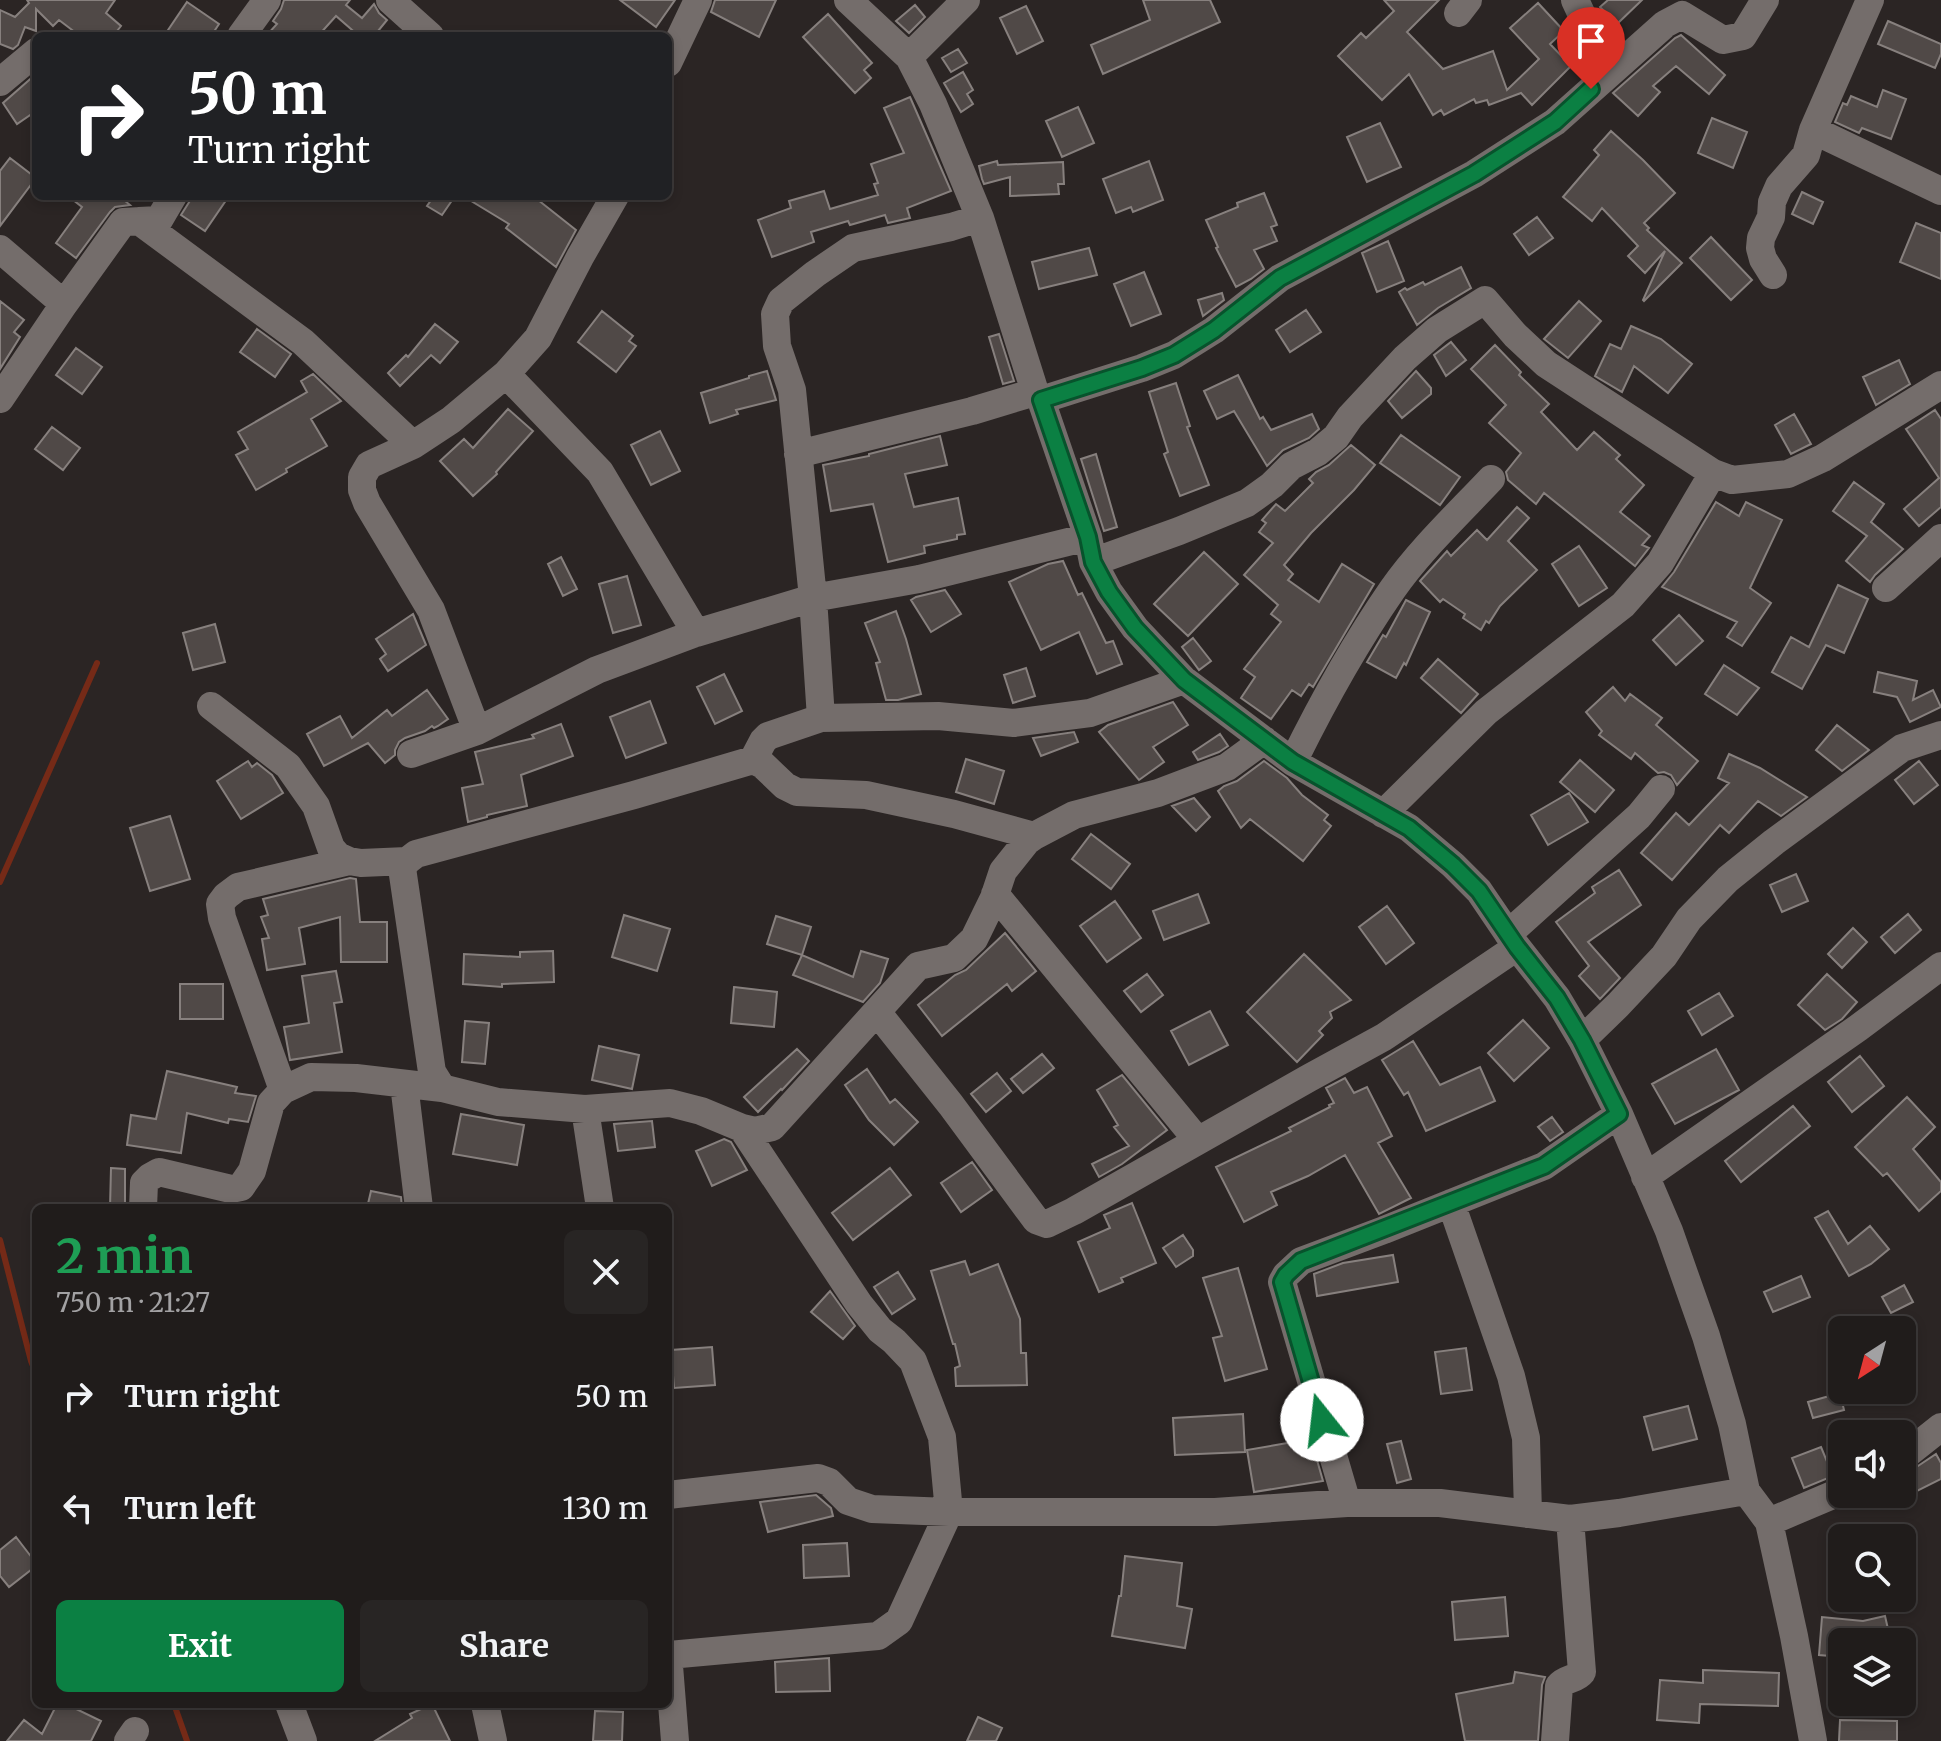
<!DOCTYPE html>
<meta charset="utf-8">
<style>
:root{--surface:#201c1b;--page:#282524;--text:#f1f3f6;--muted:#a2a1a3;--line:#3d3a3a;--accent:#0b8043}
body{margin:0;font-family:Merriweather,serif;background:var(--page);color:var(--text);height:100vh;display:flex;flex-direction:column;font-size:30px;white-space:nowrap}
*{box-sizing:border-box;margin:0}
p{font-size:26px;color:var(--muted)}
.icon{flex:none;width:44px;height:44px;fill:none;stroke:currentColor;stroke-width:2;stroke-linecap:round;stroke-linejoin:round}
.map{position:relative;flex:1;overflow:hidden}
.sheet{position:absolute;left:32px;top:1204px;width:640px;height:504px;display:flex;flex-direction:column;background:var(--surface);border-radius:12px;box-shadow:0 4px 12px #0003,0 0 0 2px var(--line)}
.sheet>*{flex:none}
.banner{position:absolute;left:32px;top:32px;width:640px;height:168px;border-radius:12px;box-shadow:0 4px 12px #0003,0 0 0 2px var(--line);background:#202124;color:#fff;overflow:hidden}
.needle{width:52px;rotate:216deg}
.tools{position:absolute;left:1828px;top:1316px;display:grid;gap:16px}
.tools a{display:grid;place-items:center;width:88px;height:88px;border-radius:12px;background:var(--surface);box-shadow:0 4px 12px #0003,0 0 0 2px var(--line);font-size:40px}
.pin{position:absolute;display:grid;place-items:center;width:68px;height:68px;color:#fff;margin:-82px -34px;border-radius:50% 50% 50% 0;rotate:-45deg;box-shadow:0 0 8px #0007}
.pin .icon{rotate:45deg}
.me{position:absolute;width:88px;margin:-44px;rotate:344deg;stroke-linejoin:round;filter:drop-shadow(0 0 6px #0008)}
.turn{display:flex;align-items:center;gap:28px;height:168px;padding:0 24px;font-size:36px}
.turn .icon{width:104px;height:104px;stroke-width:2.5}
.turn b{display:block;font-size:56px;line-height:68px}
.round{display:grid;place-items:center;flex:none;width:84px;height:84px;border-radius:12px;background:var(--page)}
.summary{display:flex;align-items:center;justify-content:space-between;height:136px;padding:0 24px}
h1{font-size:48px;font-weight:700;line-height:60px;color:#1e9e55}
.button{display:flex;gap:16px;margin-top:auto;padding:16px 24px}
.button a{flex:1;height:92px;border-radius:12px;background:var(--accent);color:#fff;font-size:32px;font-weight:700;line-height:92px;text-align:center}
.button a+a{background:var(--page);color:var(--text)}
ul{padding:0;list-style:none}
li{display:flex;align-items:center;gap:24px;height:112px;padding:0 24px}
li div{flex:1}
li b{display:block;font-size:30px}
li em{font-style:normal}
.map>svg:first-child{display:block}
</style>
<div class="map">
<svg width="1941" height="1741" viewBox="0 0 1941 1741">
<rect width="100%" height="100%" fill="#2b2524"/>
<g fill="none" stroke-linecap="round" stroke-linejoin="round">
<!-- stream -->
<path stroke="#752a17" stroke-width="6" d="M0,882L97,663
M0,1240L31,1361L36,1373
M174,1704L187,1741"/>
</g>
<!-- building -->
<path fill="#504947" stroke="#87807e" stroke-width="2" d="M27,0H115L106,13L121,26L113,36H80L59,20L53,26L36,9V31L25,27L18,45L13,49L0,44V10L15,17L29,3Z
M284,0H350L346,5L362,18L374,4L379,13L387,20L374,36H359L336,16L318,36H266L277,24L273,21L281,9Z
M620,0H675L656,27Z
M715,0H776L759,37L711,12Z
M1143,0H1210L1220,22L1103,74L1091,45L1150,20Z
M1384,0H1439L1407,32L1443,69L1493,51L1507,90L1539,59L1510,28L1538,3L1564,31L1550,44L1571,66L1532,105L1521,93L1489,105L1487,100L1476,103L1474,99L1444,115L1441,110L1433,115L1409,74L1382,100L1338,56L1361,33L1366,38L1394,11Z
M1608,0H1642L1617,24L1600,7Z
M187,2L219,24L211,36H164Z
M915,5L925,17L909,33L896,21Z
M1026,6L1043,41L1017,54L1000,18Z
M828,14L872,63L864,70L871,78L855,93L803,37Z
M1888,21L1941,44V54L1935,68L1878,44Z
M1681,35L1725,75L1709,94L1676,66L1653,86L1660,92L1638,116L1613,93L1675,38Z
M958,49L967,63L951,72L942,58Z
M963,72L973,90L967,94L973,104L961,112L944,83Z
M36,74V111L17,124L3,103Z
M1883,90L1906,99L1891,139L1862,128L1859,133L1835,122L1843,103L1847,105L1851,96L1877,107Z
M910,97L951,191L907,208L910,218L888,223L885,215L850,225L848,221L811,232L814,242L772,257L758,220L791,208L789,201L824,191L830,209L878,195L874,184L878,183L871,164L904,153L884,108Z
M1078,107L1094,143L1062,157L1046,121Z
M1712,118L1747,132L1733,168L1698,153Z
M1380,123L1401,167L1367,182L1347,137Z
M1611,131L1643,160L1675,193L1644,223L1649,228L1647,230L1682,263L1644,301L1643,300L1665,251L1645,273L1628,256L1638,246L1602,208L1592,221L1563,197L1599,155L1594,150Z
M10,158L36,178L0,226V171Z
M997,161L998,165L1063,162L1064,184H1058L1059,194L1010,196V177L984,184L982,179L979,166Z
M1149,161L1163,200L1133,212L1131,207L1116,213L1103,179Z
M1802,192L1823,202L1813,224L1792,214Z
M1264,193L1277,225L1271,227L1277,241L1254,250L1264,269L1251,279L1236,287L1216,248L1218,247L1206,220L1238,207L1237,203Z
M68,196H119L130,205L115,207L110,212L76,258L56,243L82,207Z
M193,196H229L205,231L181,215Z
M434,196H455L442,215L427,206Z
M463,196H533L576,230L556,267L506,228L509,224Z
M1537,217L1553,238L1529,255L1514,234Z
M1916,223L1941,233V279L1900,262Z
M1711,237L1752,280L1731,300L1690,258Z
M1388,241L1404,281L1377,292L1362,253Z
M1089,248L1097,275L1039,289L1032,262Z
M1461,267L1471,288L1438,308L1417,325L1399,292L1405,288L1407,290L1423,282L1425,285Z
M1144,272L1161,314L1131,326L1114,284Z
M1222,293L1224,300L1203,316L1198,300Z
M0,301L24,320L14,332L20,337L0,369Z
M1579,301L1601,321L1568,358L1544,339Z
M1306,310L1321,332L1290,352L1276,330Z
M602,311L633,336L629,341L636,346L616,372L578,342Z
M435,324L458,342L440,363L431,355L400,386L388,373L406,355L408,357Z
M1631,326L1661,339L1692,364L1668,393L1634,366L1622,392L1595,376L1610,344L1621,349Z
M257,329L291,354L275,377L240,352Z
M999,334L1014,381L1003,384L989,337Z
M1451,342L1466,360L1446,376L1434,355Z
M1495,345L1521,372L1519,375L1549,404L1541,412L1577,450L1594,432L1620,455L1616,459L1644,485L1620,512L1650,536L1642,545L1649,548L1635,566L1544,493L1536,504L1508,480L1506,472L1521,453L1489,423L1506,405L1471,369Z
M76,348L102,367L82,394L56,375Z
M1899,360L1910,384L1876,405L1863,377Z
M767,371L776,400L736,410L738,414L710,423L701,393L749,378V376Z
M1416,371L1431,388V394L1402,418L1388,401Z
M313,374L341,401L311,419L327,446L286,469L287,472L256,490L236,455L248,449L238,432L307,392L301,381Z
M1238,375L1260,419L1263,417L1271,430L1312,414L1319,429L1309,438L1283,450L1267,466L1234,411L1217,419L1204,391Z
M1176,383L1190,426L1187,427L1209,485L1180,496L1164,454L1168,452L1149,392Z
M508,409L533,431L496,472L497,474L473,496L440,461L464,439L473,448Z
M1935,410L1941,419V507L1919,526L1904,509L1939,478L1906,429Z
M1794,414L1811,444L1791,454L1775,425Z
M52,427L80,448L63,470L35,449Z
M660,431L680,471L651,485L631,445Z
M1401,435L1460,477L1440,505L1380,463Z
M940,436L947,465L905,474L914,507L958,498L965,534L957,535V539L924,546L925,553L888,562L873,504L831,511L823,465L869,456V454Z
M1351,445L1375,465L1354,490L1311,533L1284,565L1293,574L1288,580L1319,602L1342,564L1374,584L1313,687L1309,684L1301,696L1292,690L1271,719L1241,698L1255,677L1244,669L1281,622L1271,614L1278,605L1244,575L1273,543L1259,532L1266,523L1262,520L1276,504L1285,511L1313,483L1309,479L1316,472L1329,465Z
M1096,454L1117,527L1104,531L1081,459Z
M1854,482L1884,504L1871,522L1903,549L1875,575L1870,582L1846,561L1867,536L1833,511Z
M1716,502L1739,516L1746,502L1782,520L1750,588L1771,603L1742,646L1727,637L1737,622L1662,587L1674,572Z
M1517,507L1529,518L1508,541L1537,570L1500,606L1489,623L1486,621L1481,630L1463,618L1465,614L1443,599L1440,602L1420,581L1447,551L1451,556L1477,530L1487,540Z
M1579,546L1607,588L1579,606L1552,564Z
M1204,552L1238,584L1188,636L1154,604Z
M561,557L577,589L563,596L548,564Z
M1063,561L1078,595L1082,593L1106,643L1113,641L1122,664L1097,674L1079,632L1041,650L1009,582L1048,564Z
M627,576L641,625L613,633L599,584Z
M1838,585L1868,599L1844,653L1826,645L1802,689L1772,672L1791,637L1809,647Z
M945,590L961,614L931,632L911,600L916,597Z
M1406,600L1430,612L1406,665L1404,663L1396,678L1367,662L1383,635L1386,637Z
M896,611L906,639L921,694L898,700H886L876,663L880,662L865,623Z
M413,614L426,645L388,671L380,659L386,654L376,639Z
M1679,615L1703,641L1676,665L1653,640Z
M215,624L225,662L193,670L183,633Z
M1193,638L1211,661L1199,670L1182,647Z
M1438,659L1478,694L1461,713L1421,678Z
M1724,665L1759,688L1737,715L1705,694Z
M1026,668L1035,696L1013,703L1004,675Z
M1878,672L1917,681L1913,700L1933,690L1941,707L1910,722L1897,697L1874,692Z
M724,674L742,711L715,724L697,687Z
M1613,687L1625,701L1630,694L1662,718L1656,725L1698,761L1677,785L1671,775L1664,772L1658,773L1635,753L1631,759L1599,735L1602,731L1586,712Z
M427,690L448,719L438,726L434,728L432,726L425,731L405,738L399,742L395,750V755L385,763L368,743L324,766L307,734L340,716L352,738L387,710L392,716Z
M650,701L666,743L626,758L610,717Z
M1173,702L1188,725L1153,747L1164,762L1139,780L1099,732L1108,725Z
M561,724L573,756L521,775L527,806L487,815V817L468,822L462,788L483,784L475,752L534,738L532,735Z
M1837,725L1869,750L1842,771L1816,750Z
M1074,732L1078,742L1041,756L1033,738Z
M1220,734L1228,746L1219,752L1198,760L1193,752Z
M1729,754L1760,768L1807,797L1781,816L1758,801L1729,833L1720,825L1672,880L1641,853L1676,813L1689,825L1729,783L1718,778Z
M966,759L1004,771L994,804L956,792Z
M1580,760L1614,790L1595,812L1560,782Z
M248,761L252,767L257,763L272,775L283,793L241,819L217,781Z
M1264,761L1287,778L1302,795L1328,815L1324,820L1331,826L1303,861L1250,819L1241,828L1218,791L1224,786L1237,781Z
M1919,761L1938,785L1914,804L1895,780Z
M1569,793L1588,822L1548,845L1531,815Z
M1194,798L1210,817L1196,831L1172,806Z
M170,816L190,879L150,891L130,828Z
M1091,834L1130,864L1111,889L1072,859Z
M1619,870L1641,905L1588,942L1620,978L1600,999L1579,976L1589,966L1556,922L1595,893L1592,887Z
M1796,874L1808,901L1782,912L1770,885Z
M350,878L356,879L360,922H387V962H341L340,917L299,928L305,964L267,970L262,939L269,938L261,917L268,915L263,899Z
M1198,894L1209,923L1164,940L1153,911Z
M1115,901L1141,938L1107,962L1080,926Z
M1387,906L1414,943L1386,964L1359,927Z
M1908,914L1921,930L1895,953L1881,937Z
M624,915L670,929L657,971L612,957Z
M776,916L811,927L802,955L767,944Z
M1853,928L1867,942L1842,968L1828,954Z
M1005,933L1036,971L1012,991L1007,984L942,1036L918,1005L955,975L966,970Z
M553,951L554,982L502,984V987L463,984L464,954L520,957V952Z
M861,951L888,959L880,983L863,1002L793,975L802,955L853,977Z
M1304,954L1351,1000L1330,1012L1332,1018L1319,1031L1323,1035L1297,1062L1247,1012Z
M336,971L342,1002L334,1003L342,1052L290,1060L284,1027L309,1023L302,976Z
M1147,974L1163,995L1141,1012L1124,991Z
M1827,974L1857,1002L1842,1019L1825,1030L1798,1005Z
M180,984H223V1019H180Z
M734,987L777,992L774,1027L731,1023Z
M1719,993L1733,1016L1702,1035L1688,1011Z
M1210,1011L1228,1045L1189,1065L1171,1031Z
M1523,1020L1549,1048L1514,1081L1488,1053Z
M465,1021L489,1023L485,1064L462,1062Z
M1413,1041L1440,1085L1480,1067L1495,1101L1426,1131L1408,1092L1404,1095L1382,1060Z
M599,1046L639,1055L632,1089L592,1080Z
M797,1049L809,1061L782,1090L781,1089L758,1112L744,1097Z
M1716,1049L1739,1090L1675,1124L1652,1084Z
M1042,1054L1054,1068L1023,1093L1011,1079Z
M1860,1056L1884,1086L1852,1112L1828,1082Z
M867,1069L890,1103L895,1099L918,1122L894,1145L869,1120L845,1085Z
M167,1071L237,1087L235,1093L256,1096L248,1122L229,1119L228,1123L187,1113L181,1153L127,1145L131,1115L156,1119Z
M997,1073L1011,1091L986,1112L971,1094Z
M1122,1075L1167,1130L1122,1164L1099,1177L1092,1164L1129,1146L1114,1127L1118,1125L1097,1090Z
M1345,1078L1354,1093L1367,1087L1392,1136L1378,1143L1411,1198L1379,1214L1345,1155L1308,1176L1271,1192L1277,1205L1244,1222L1216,1167L1291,1131L1289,1128L1330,1107L1329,1105L1334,1103L1326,1088Z
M1907,1097L1935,1127L1913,1149L1941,1182V1191L1919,1211L1887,1173L1883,1176L1855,1147Z
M1793,1106L1810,1126L1741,1182L1725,1161Z
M461,1114L524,1125L517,1165L453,1154Z
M1552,1117L1563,1132L1550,1141L1538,1127Z
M652,1121L655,1147L618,1151L614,1124Z
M724,1139L731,1142L747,1170L712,1186L696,1151Z
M972,1162L992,1190L961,1212L941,1183Z
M111,1168L125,1169V1208H110Z
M890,1168L911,1195L853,1240L832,1213Z
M371,1191L401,1197L402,1208H367Z
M1132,1203L1156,1263L1121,1278L1123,1282L1099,1292L1078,1242L1110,1228L1104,1215Z
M1828,1211L1848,1244L1870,1226L1889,1249L1871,1264L1849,1276L1815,1218Z
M1183,1235L1193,1250V1256L1176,1267L1163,1248Z
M1393,1255L1398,1282L1317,1296L1314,1274L1343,1263Z
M965,1261L970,1275L998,1264L1020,1319L1021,1353H1026L1027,1385L956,1386L955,1368L960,1366L955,1344H953L931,1271Z
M1238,1268L1267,1369L1225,1381L1213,1338L1222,1336L1203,1278Z
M898,1272L915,1299L892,1314L874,1287Z
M1801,1276L1810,1297L1773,1312L1764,1292Z
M1904,1285L1913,1302L1891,1313L1882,1297Z
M830,1291L855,1326L843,1339L811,1312Z
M712,1347L715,1385L674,1388L671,1350Z
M1466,1348L1472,1390L1441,1394L1435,1352Z
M1840,1393L1844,1410L1813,1418L1808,1402Z
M1688,1406L1697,1439L1653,1450L1644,1417Z
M1243,1414L1245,1452L1175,1455L1173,1418Z
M1311,1439L1323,1481L1254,1492L1247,1450Z
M1401,1441L1411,1479L1397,1483L1387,1444Z
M1821,1447L1833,1476L1804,1488L1792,1458Z
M1936,1454L1941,1463V1479L1915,1492L1906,1474Z
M816,1495L831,1508L833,1516L768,1532L760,1502Z
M16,1537L36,1563V1566L9,1587L0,1576V1550Z
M847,1543L849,1576L804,1578L803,1545Z
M1125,1556L1182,1563L1177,1606L1192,1609L1185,1648L1112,1636L1119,1596H1121Z
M1505,1597L1508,1636L1455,1640L1452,1602Z
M1885,1616L1891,1642H1842V1657L1819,1655L1822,1617L1863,1621Z
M829,1658L830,1691L776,1692L775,1662Z
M1703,1670L1779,1673L1778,1706L1700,1704L1699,1723L1657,1720L1660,1680L1703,1683Z
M1515,1672L1545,1677L1542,1685L1538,1741H1465L1456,1694L1513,1683Z
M57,1704H66L101,1721L91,1741H7L24,1720L42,1734Z
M432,1704L450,1741H375L412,1718L410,1714Z
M595,1711L623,1712L622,1741H593Z
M978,1717L1002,1728L996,1741H967Z
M1840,1720L1897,1721V1741H1839Z"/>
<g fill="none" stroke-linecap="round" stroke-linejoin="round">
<!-- minor -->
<path stroke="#746d6b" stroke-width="28" d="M390,0L430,36
M848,0L909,57L933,104L980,218L1035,392L1041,400L1088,537L1093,562L1109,592L1135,628L1184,680L1293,762L1409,828L1453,865L1479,891L1517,947L1557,998L1582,1040L1619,1114L1669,1231L1706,1336L1732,1424L1746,1491L1769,1522L1794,1636L1813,1741
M1575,0L1609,73
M1458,13L1468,0
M241,36L267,0
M909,57L966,0
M668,63L698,0
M0,82L36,52
M1813,130L1941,191
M159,220L173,196
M0,249L64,304
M1773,275L1763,259L1760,248L1761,238L1771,217L1772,202L1779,186L1806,155L1813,130L1870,0
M506,374L600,472L696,633
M0,399L64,304L123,222L159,220L139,221L303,342L413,445
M1041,400L1142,368L1174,355L1214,330L1280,278L1474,174L1555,122L1665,24L1682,15L1723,40L1743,36L1765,0
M798,454L972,411L1035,392
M1093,562L1179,531L1247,503L1272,485L1291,466L1318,452L1336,437L1350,417L1405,358L1437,330L1485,300L1515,335L1546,364L1713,473
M1886,588L1941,538
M211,706L288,766L316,806L331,848L338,856L349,861L361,863L407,861
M821,718L813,598L792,390L777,346L775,314L781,301L815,274L853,248L951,227L980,218
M477,731L431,610L367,503L362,490V477L369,465L413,445L451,420L506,374L538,338L580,257L615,196
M411,754L477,731L597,670L696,633L813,598L919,579L1088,537
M753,760L763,741L768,736L821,718L938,716L1014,723L1090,713L1184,680
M1293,762C1322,703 1354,645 1392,590C1419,551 1458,514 1491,479
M1383,814L1486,712L1623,605L1660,563L1713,473L1732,480L1788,474L1823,458L1941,385
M1034,836L954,814L866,795L797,792L785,786L763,765L753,760L634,795L416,854L407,861L402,868L432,1072L442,1088L498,1102L585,1109L670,1103L701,1111L742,1128L755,1131L772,1127L918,966L954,958L974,939L994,898L1003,871L1027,841L1034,836L1074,815L1158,793L1227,767L1264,740
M995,894L1198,1141
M1508,934L1639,816L1661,789
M877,1012L951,1105L1036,1220L1047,1224L1074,1211L1309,1078L1384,1037L1517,947
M1582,1040L1618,1005L1664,956L1689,919L1728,879L1774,842L1902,748L1941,735
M404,1084L419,1208
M283,1090L222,918L220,904L226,896L238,887L349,861
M585,1109L600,1208
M1645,1177L1858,1028L1941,966
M1451,1203L1511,1376L1526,1438L1528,1514
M143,1208L144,1183L150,1177L159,1172L231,1189L241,1187L252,1171L271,1103L283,1090L311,1077L356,1078L442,1088
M1902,1458L1941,1427
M668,1495L818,1478L829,1482L848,1501L872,1509L949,1512H1215L1347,1503H1440L1570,1519L1619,1513L1746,1491
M1347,1503L1282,1282L1286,1275L1301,1261L1384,1230L1544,1166L1619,1114
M1769,1522L1842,1491
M668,1653L675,1741
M669,1655L878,1636L899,1621L949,1512L942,1437L913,1361L894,1341L880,1330L859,1304L742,1128
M289,1704L303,1741
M485,1704L493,1741
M128,1741L135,1731
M1555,1741L1559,1686C1565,1678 1576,1680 1582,1672L1570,1519"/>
</g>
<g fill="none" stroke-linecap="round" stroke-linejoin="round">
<defs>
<path id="route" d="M1322,1420L1282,1282L1286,1275L1301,1261L1544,1166L1619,1114L1582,1040L1557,998L1517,947L1479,891L1453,865L1409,828L1293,762L1184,680L1135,628L1109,592L1093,562L1088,537L1041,400L1142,368L1174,355L1214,330L1280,278L1474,174L1555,122L1591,89"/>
</defs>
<!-- route casing -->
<use href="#route" stroke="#07532c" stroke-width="20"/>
<!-- route -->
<use href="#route" stroke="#0b8043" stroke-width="14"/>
</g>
</svg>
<div class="tools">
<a><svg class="needle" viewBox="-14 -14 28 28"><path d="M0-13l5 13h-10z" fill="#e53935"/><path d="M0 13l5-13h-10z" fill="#a2a1a3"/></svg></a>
<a><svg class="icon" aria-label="sound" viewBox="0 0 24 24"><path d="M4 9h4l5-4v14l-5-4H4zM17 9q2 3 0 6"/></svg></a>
<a><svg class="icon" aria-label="search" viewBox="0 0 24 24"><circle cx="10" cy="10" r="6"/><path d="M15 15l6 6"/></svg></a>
<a><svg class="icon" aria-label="layers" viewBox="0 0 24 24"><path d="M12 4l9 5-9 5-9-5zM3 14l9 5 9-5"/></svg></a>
</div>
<div class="pin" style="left:1591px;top:89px;background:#d93025"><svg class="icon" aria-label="arrive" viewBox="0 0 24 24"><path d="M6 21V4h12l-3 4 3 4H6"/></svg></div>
<svg class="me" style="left:1322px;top:1420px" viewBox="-20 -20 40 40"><circle r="19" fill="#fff"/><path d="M0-13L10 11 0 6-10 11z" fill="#0b8043"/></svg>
<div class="banner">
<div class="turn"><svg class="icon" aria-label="right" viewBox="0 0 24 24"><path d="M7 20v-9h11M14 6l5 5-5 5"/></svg><div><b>50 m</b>Turn right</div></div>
</div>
<section class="sheet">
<div class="summary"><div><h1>2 min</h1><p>750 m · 21:27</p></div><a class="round"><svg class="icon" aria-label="close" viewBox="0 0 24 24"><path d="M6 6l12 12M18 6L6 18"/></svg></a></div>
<ul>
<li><svg class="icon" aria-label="right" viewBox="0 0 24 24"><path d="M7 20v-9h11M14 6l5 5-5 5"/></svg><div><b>Turn right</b></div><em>50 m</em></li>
<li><svg class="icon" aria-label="left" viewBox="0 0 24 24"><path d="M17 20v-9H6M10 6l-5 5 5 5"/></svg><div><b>Turn left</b></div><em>130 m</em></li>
</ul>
<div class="button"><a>Exit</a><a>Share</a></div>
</section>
</div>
